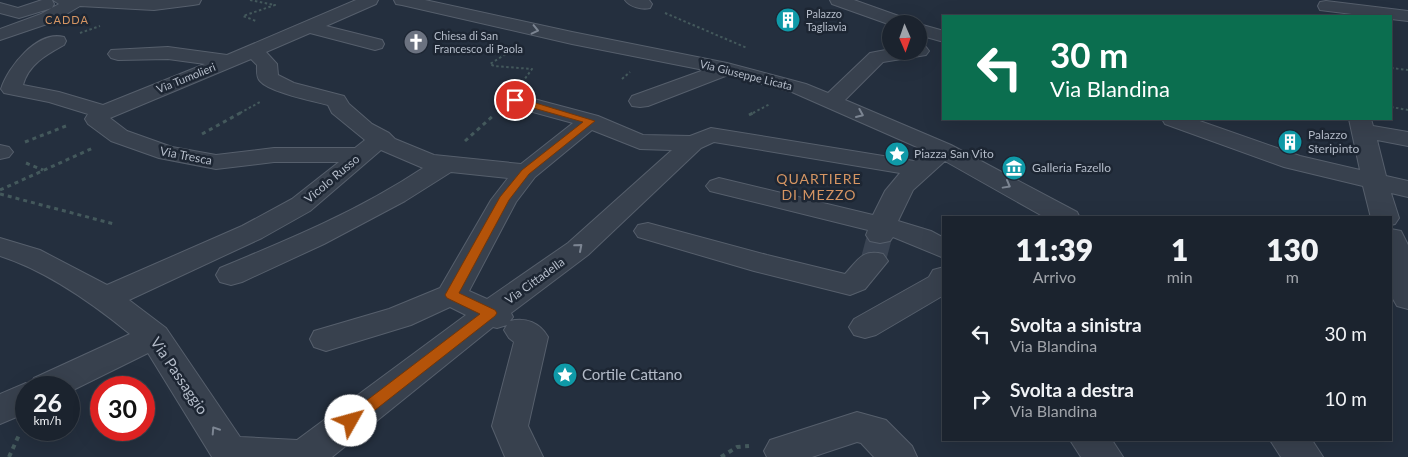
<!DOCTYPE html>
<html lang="it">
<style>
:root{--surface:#1b232e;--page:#282f3a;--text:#f1f3f6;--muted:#a0a4aa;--line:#39404a}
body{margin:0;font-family:Lato,sans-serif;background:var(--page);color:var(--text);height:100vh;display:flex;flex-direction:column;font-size:19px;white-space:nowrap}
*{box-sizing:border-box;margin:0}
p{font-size:16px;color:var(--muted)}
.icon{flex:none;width:28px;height:28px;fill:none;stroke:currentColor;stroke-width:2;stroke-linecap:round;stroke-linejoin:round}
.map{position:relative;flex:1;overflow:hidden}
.sheet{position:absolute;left:942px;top:216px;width:450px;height:225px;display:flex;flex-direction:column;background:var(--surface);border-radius:0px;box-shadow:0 5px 20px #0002,0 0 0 1px var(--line)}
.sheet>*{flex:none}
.hud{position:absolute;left:942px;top:15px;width:450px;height:105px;border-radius:0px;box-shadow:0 5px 20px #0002,0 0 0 1px var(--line);background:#0b6e4f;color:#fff;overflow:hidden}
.needle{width:32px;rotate:178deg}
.tools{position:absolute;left:882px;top:15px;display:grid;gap:10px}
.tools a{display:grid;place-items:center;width:45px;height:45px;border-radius:50%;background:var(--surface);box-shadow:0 5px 20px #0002,0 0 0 1px var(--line);font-size:25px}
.speed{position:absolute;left:15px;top:376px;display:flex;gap:10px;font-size:25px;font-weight:700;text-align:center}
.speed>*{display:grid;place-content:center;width:65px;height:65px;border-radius:50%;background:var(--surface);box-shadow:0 5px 20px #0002,0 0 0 1px var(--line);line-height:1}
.speed small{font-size:12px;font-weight:400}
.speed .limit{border:8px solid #d22;background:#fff;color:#111}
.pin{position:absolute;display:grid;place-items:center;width:42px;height:42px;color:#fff;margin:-21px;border:2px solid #fff;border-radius:50%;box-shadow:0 1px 5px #0007}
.me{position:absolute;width:55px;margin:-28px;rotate:52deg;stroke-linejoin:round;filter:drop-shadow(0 0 4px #0008)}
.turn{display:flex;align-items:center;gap:18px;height:105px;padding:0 25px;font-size:22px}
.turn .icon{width:65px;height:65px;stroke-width:2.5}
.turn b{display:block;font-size:35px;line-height:42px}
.eta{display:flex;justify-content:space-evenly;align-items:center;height:85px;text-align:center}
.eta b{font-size:30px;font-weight:800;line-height:35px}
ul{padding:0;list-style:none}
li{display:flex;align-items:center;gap:15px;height:65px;padding:0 25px}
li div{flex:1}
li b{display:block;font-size:19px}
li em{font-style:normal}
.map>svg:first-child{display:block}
</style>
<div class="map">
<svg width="1408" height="457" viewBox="0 0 1408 457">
<rect width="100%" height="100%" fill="#242f3e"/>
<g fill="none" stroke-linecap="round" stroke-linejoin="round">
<!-- minor-tunnel -->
<path stroke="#3a4453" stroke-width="25" stroke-dasharray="25 12" stroke-linecap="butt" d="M873,261L880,235"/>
<defs>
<path id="minor" d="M42,0H52L54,4L52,8L19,18L0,13V3L18,8Z
M53,0H201L199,4L193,5L154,10L80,6L53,22L0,40V29L41,14L59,4Z
M356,0H378L376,4L326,26L382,40L384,44L382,48L375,50L310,33L266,52L277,64L278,75L294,83L344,96L349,104L372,124L389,133L395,139L434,155L521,164L573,123L507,105L504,100L507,95L515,94L598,116L643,135L690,136L711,128L914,161L926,151L792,92L728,75L648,106L640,107L632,106L629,101L632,96L704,70L572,44L402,5L396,4L394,0H425L572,32L727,63L806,84L828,93L870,53L891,49V51H919V45L926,47L929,51L926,55L883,62L845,100L951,145L1077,212L1080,218H1046L945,161L913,190L898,221L931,231L944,238V258L893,237L890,241L880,243L870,241L866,235L868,230L710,191L706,186L710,181L719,178L873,215L885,191L900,173L714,142L701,148L588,255L511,313L513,317L510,321C526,317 540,323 548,337L528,426L543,457H505L492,426L514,342L509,338L504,330L507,325L497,328L493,327L332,457H212L148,353L69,392V388H26V413L0,424V394L26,383L30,385L34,378L130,334C92,303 47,271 0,256V238L40,250L107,285L242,226L292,199L339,162H274L216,169L159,158L111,141L88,124L85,119L88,114L49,102L4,93L1,89C8,67 37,30 64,37L66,41L64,45C46,55 29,64 23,85L59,92L103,105L205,64L168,59L118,60L111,58L108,54L111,50L168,47L227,55ZM251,59L257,65C257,70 256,77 260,81C269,92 313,101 328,105L332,113L365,140L355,148H274L216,155L172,147L127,131L110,118ZM592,130L640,149L672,150L568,243L487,299L469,291L516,202L535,177ZM381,150L423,168C360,210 290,239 220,268L216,275L220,282L231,285L242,282L324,244L405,201L451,172L508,178L491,200L440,288L389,309L314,331L310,339L314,347L326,351L411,325L450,307L466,315L297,440L240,437L166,328L129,300L262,238L310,211Z
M625,0H649L652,4L650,8C642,10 630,7 625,0Z
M830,0H854L910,20L913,24H891V25L832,4Z
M1326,1L1408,11V21L1391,19V16H1368L1320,10L1318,6L1320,2Z
M918,24H919L944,31V42L919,35Z
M1162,119H1194L1300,156L1360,170L1349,119H1371L1373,126L1408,132V146L1377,140L1386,176L1408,181V197L1391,193L1399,218L1395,224L1391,225V218H1371L1363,186L1284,167L1165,124Z
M0,145L9,147L13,152L9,157L0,159Z
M648,223L767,255L845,274C858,260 862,249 883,254L888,261L865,289L850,295L754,271L638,237L634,231L638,225Z
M1391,229L1401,231L1408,245V309L1397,306L1393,299Z
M944,267V295L876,335L865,338L854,335L849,327L854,319L929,277L933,270Z
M857,412L886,420L912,446L917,457H874L861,443L857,442L812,457H767L764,451L770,440Z
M1070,440H1112L1123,457H1081Z
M1270,440H1312L1323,457H1281Z"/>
</defs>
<!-- minor casing -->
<use href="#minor" stroke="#565f6c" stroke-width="2"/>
<!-- path-far2 -->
<path stroke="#44595c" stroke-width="2" stroke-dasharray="2.5 2.5" stroke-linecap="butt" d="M250,0L275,5L243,16L256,21
M665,13L747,48
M80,33L100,26
M514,49L490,64L494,66L532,69L524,80
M1391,68L1408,70
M622,79L630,72
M1391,107L1408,110
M240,113L260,102
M753,113L770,104"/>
<!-- path-far1 -->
<path stroke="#44595c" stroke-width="3" stroke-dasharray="4 4" stroke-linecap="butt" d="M749,115L755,112
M202,134L242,112
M465,141L494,115
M25,142L66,126
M26,163L43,170
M0,190L93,148
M0,194L114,224"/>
<!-- path -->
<path stroke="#44595c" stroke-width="4" stroke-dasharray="4.5 4.5" stroke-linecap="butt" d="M9,457L19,435
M721,457L737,447L749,446"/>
<!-- minor -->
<use href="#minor" fill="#38414e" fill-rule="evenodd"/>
</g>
<!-- one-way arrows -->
<defs><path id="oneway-chevron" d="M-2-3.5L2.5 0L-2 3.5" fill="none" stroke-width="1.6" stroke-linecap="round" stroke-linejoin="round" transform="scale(1.25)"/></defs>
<g stroke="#7c8592">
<use href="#oneway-chevron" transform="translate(535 30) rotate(13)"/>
<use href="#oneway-chevron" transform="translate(860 114) rotate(23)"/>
<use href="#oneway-chevron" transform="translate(1007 185) rotate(29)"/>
<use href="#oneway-chevron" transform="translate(579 247) rotate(-41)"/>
<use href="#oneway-chevron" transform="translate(215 430) rotate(-123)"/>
</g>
<!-- route -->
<path fill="#b45309" stroke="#753606" d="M512,98H519L595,121L529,174L509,200L459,293L495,310L497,313L495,316L356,425L351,427L345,425L343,421L345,417L480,314L447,298L445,295L500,197L522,170L583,122L512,102Z"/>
<!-- icons -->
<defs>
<symbol id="building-disc" viewBox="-11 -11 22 22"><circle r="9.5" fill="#0f9aa8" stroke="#1d2633"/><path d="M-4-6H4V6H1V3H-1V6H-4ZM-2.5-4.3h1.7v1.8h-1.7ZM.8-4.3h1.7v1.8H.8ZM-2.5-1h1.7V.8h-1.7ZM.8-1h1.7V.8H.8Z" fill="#fff"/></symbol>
<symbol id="church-disc" viewBox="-11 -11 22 22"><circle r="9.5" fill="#6b7280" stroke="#1d2633"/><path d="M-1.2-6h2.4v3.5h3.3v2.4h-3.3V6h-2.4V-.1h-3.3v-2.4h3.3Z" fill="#fff"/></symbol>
<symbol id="sight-disc" viewBox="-11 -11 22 22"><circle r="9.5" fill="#0f9aa8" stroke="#1d2633"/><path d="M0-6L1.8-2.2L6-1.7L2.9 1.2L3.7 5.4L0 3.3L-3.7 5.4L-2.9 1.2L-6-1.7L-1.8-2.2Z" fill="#fff"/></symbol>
<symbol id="museum-disc" viewBox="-11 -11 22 22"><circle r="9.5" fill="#0f9aa8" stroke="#1d2633"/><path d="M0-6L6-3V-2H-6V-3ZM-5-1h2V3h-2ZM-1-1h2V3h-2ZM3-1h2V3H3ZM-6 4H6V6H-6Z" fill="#fff"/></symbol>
</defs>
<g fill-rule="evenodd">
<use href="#building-disc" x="774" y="6" width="28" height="28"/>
<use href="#church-disc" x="402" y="28" width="28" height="28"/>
<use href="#building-disc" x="1276" y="128" width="28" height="28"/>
<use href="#sight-disc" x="883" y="140" width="28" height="28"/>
<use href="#museum-disc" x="1000" y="154" width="28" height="28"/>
<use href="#sight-disc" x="551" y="361" width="28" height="28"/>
</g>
<g text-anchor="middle" stroke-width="5" stroke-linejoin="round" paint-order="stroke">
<!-- far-poi labels -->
<g font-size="11" fill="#b4bcc9" stroke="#1d2633" text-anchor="start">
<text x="806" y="18">Palazzo<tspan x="806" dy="13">Tagliavia</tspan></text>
<text x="434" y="40">Chiesa di San<tspan x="434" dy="13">Francesco di Paola</tspan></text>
</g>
<!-- far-neighbourhood labels -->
<g font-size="11" letter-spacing="1" fill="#d59563" stroke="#1d2633">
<text x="67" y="24">CADDA</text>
</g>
<!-- far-street labels -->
<g font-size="11" fill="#b4bcc9" stroke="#1d2633">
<text transform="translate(746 75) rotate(14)" y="4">Via Giuseppe Licata</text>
<text transform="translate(186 78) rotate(-22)" y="4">Via Tumolieri</text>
</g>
<!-- poi labels -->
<g font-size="12" fill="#b4bcc9" stroke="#1d2633" text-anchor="start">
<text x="1308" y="139">Palazzo<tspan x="1308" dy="14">Steripinto</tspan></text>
<text x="914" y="158">Piazza San Vito</text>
<text x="1032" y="172">Galleria Fazello</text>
</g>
<!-- street labels -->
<g font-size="12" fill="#b4bcc9" stroke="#1d2633">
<text transform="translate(186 156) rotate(11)" y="4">Via Tresca</text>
<text transform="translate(332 179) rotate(-40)" y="4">Vicolo Russo</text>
<text transform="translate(535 281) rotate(-36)" y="4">Via Cittadella</text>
</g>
<!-- neighbourhood labels -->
<g font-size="14" letter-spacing="1" fill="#d59563" stroke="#1d2633">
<text x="819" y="184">QUARTIERE<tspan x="819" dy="16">DI MEZZO</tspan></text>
</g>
<!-- near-poi labels -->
<g font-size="15" fill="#b4bcc9" stroke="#1d2633" text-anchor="start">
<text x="582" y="380">Cortile Cattano</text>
</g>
<!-- near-street labels -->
<g font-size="15" fill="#b4bcc9" stroke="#1d2633">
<text transform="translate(179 376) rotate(56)" y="5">Via Passaggio</text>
</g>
</g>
</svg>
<div class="tools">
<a><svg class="needle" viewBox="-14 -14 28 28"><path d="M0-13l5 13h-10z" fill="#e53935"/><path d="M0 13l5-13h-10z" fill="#a0a4aa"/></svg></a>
</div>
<div class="speed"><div>26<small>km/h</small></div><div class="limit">30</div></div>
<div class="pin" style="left:515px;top:100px;background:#d93025"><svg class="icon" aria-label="arrive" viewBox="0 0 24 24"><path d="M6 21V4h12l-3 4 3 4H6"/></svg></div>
<svg class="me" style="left:351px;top:421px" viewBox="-20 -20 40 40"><circle r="19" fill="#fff"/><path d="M0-13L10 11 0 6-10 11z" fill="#b45309"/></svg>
<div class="hud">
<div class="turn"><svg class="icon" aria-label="left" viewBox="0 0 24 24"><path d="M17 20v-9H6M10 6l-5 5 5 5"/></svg><div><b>30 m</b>Via Blandina</div></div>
</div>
<section class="sheet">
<div class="eta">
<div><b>11:39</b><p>Arrivo</p></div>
<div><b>1</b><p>min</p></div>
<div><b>130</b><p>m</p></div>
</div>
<ul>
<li><svg class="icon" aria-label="left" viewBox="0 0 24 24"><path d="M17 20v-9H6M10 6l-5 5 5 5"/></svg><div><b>Svolta a sinistra</b><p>Via Blandina</p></div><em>30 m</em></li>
<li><svg class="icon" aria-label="right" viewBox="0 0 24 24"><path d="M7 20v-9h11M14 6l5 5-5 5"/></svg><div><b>Svolta a destra</b><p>Via Blandina</p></div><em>10 m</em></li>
</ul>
</section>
</div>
